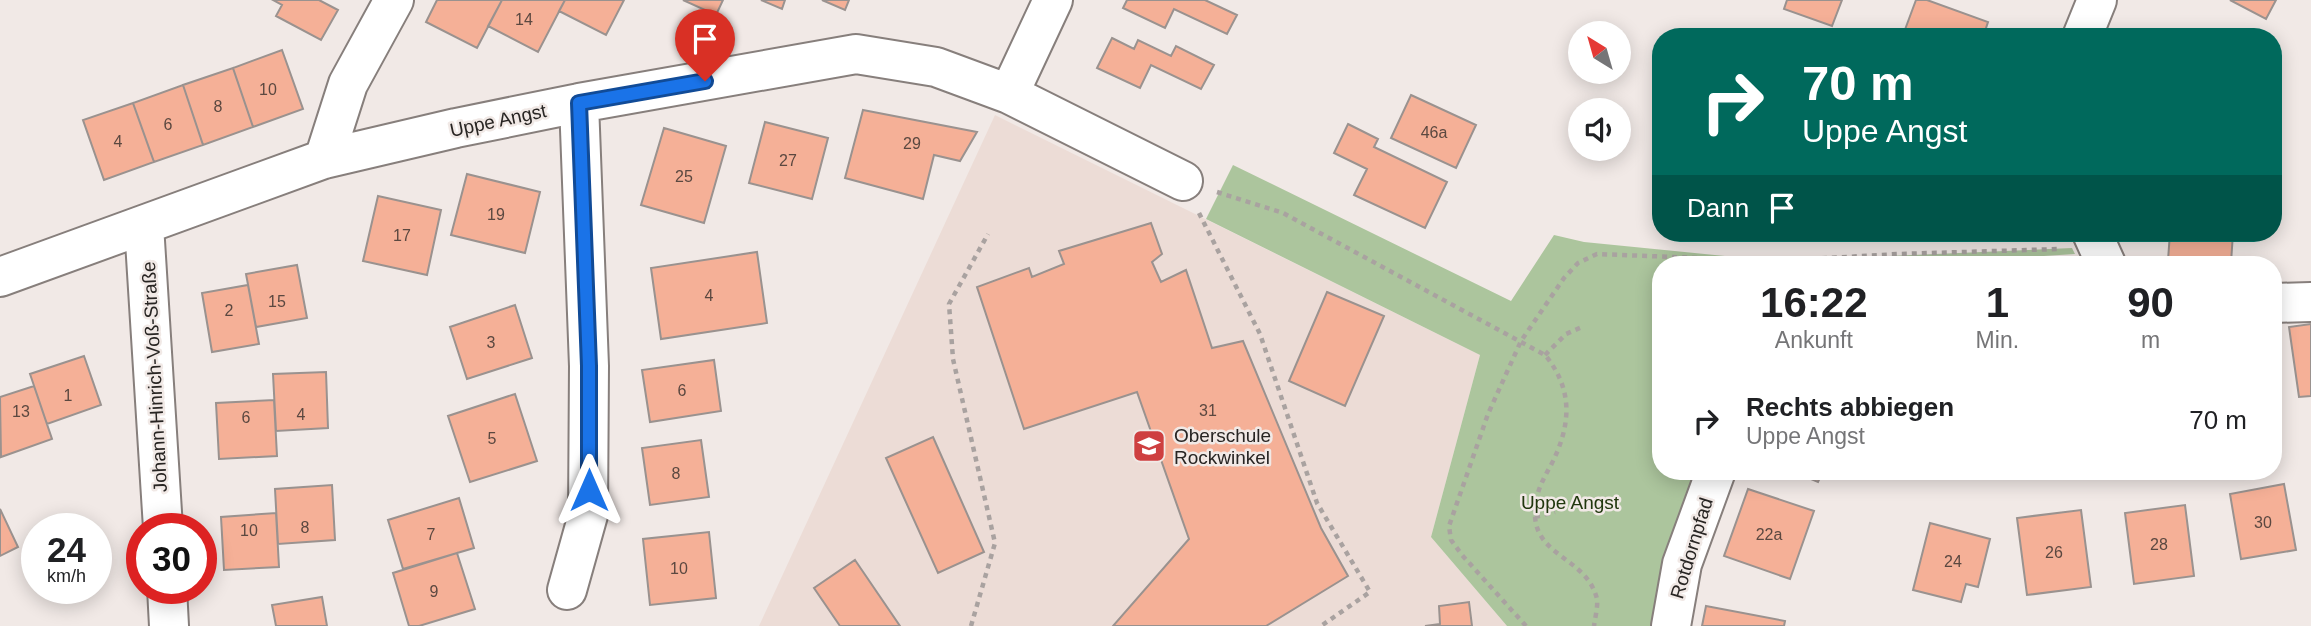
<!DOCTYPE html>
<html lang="de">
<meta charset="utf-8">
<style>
:root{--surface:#fff;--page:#f6f6f6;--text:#202124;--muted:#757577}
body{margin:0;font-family:Arial,sans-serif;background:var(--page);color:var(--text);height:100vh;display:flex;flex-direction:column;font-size:26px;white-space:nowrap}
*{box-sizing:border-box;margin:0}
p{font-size:23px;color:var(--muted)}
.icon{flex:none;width:38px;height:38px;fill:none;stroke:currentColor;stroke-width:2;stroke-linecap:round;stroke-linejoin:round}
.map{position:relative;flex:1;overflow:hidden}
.drawer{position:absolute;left:1652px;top:256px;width:630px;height:224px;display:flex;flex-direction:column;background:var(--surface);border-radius:28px;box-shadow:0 4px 18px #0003}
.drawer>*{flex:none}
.banner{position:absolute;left:1652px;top:28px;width:630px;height:214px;border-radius:28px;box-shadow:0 4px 18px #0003;background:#00695c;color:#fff;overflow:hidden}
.needle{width:46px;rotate:323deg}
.tools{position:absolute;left:1568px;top:21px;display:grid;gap:14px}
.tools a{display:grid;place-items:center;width:63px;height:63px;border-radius:50%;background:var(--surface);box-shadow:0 4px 18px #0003;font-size:35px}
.speed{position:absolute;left:21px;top:513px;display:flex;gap:14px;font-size:35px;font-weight:700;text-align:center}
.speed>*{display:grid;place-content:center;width:91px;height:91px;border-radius:50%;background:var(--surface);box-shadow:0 4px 18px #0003;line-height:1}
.speed small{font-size:18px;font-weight:400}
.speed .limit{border:10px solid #d22;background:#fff;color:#111}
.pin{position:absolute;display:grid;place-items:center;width:60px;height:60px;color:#fff;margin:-72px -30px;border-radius:50% 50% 50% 0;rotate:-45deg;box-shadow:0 0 7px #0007}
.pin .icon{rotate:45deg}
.me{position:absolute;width:77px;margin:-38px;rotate:0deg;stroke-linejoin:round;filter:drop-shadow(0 0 5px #0008)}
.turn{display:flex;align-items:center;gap:24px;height:147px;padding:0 35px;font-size:32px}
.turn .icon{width:91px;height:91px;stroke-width:2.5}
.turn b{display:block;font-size:49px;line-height:60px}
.then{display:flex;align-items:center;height:66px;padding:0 35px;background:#0003;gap:14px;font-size:26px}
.eta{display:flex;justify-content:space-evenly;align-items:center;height:119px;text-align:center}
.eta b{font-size:42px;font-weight:700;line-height:49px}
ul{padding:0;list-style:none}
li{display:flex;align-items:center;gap:21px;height:91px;padding:0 35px}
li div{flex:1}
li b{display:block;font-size:26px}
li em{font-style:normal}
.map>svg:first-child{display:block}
</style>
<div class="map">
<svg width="2311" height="626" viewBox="0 0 2311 626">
<rect width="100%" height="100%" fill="#f1e9e6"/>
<!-- built -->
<path fill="#ecdcd6" d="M995,115L1480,355L1431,537L1507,626H759Z"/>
<!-- green -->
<path fill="#acc59d" d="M1233,165L1511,301L1554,235L1584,242L1775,261L2072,248L2075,254L1918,264H1661V471H1699L1653,614L1654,626H1507L1431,537L1480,355L1206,219Z"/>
<!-- building -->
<path fill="#f5b097" stroke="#9a928f" stroke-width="2" d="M273,0H319L338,10L321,40L276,16L282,5Z
M437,0H502L477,48L426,22Z
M502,0H565L538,52L488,26Z
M565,0H624L606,35L559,11Z
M683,0H723L716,15Z
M761,0H785L782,9Z
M822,0H849L845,10Z
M1127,0H1205L1237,15L1227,34L1174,9L1165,28L1123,8Z
M1787,0H1842L1832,26L1784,9Z
M1916,0H1927L1988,22L1983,37L1903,35Z
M2230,0H2276L2266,19Z
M2196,30L2220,37H2194Z
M1112,38L1134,49L1138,40L1171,56L1176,46L1214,65L1201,89L1151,65L1140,88L1097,68Z
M282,50L303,109L253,127L233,68Z
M233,68L253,127L203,145L183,85Z
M183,85L203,145L154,162L133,103Z
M1411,95L1476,125L1456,168L1391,138Z
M133,103L154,162L104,180L83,120Z
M863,110L977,132L960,161L934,155L923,199L845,178Z
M765,122L828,138L812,199L749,183Z
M1348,124L1378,139L1374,147L1447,182L1425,228L1354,195L1367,169L1334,153Z
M664,128L726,146L704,223L641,205Z
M467,174L540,192L525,253L451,235Z
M378,196L441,210L427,275L363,261Z
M1151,223L1162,254L1152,262L1161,282L1186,270L1212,348L1243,341L1321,528L1348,576L1266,626H1113L1189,539L1137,392L1024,429L977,287L1029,268L1032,277L1064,264L1059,251Z
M2170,233H2233L2231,263L2168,260Z
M757,252L767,323L661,339L651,268Z
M297,265L307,318L256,327L246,274Z
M248,285L259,344L212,352L202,293Z
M1327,292L1384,316L1345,406L1289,381Z
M515,305L532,358L467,379L450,327Z
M2311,324V396L2299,397L2289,327Z
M84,356L101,405L47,424L30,374Z
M714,360L721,411L650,422L642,370Z
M326,372L328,428L276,431L273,374Z
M34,386L52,439L1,457L0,397Z
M515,394L537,461L470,482L448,416Z
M274,400L277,456L219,459L216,403Z
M933,437L984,552L938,573L886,458Z
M701,440L709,497L650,505L642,448Z
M1792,471H1823L1818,482Z
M2284,484L2296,550L2241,559L2230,494Z
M332,485L335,540L278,544L275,489Z
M1748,489L1814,511L1790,579L1724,556Z
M459,498L474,548L403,569L388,520Z
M2185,505L2194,576L2134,584L2125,513Z
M0,509L18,547L0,556Z
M2081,510L2091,587L2027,595L2017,518Z
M276,513L279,567L224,570L221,517Z
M1930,523L1990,539L1978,587L1966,584L1961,602L1913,590Z
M709,532L716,598L650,605L643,539Z
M457,553L475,609L419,626H409L393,573Z
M855,560L900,626H840L814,588Z
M322,597L327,626H276L272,605Z
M1469,602L1472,626H1425L1440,624L1439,606Z
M1706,606L1785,621L1784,626H1702Z"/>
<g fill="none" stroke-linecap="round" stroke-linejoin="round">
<defs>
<path id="minor" d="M2082,37L2097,0
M1009,94L1053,0
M324,159L348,84L394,0
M144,225L163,528
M2092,233L2106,264
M0,277L324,159L456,128L579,103L856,54L936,67L1009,94L1183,181
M2273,303L2311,302
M167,588L169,626
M567,590L588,515L589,366L579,103
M1671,626L1682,564L1716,471"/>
</defs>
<!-- minor casing -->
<use href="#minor" stroke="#877f7c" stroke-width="42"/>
<!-- path -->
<path stroke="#a9a2a0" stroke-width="4.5" stroke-dasharray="5 5" stroke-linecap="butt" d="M1217,192L1283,213L1545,355C1574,390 1571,426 1551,465C1542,481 1534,496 1535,516C1537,557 1587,558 1597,599C1598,607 1595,618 1594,626
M1199,213L1260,334L1317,503L1370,592L1321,626
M1545,355L1566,334L1582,327
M1535,517L1555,512
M971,626L995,543L953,359L949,304L988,234
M1526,626L1462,555L1451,540L1449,526L1488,414L1521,341L1564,278L1578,263L1597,254L1775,261L1898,254L2060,249"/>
<!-- minor -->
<use href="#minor" stroke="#fff" stroke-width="38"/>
</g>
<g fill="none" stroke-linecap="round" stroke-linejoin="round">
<defs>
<path id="route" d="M589,490V366L579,103L705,81"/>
</defs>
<!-- route casing -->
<use href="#route" stroke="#114b97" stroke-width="18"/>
<!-- route -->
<use href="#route" stroke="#1a73e8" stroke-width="12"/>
</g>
<!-- icons -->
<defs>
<symbol id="school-square" viewBox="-11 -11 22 22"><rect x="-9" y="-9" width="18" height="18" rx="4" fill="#ce3f40" stroke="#f1e9e6"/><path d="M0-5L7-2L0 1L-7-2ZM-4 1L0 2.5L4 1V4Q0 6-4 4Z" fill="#fff"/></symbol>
</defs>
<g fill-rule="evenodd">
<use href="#school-square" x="1130" y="427" width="38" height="38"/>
</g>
<g text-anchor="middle" stroke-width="5" stroke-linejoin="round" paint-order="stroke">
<!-- number labels -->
<g font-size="16" fill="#5b4840">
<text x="524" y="25">14</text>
<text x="268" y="95">10</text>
<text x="218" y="112">8</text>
<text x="168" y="130">6</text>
<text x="1434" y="138">46a</text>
<text x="118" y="147">4</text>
<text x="912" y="149">29</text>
<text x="788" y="166">27</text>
<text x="684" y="182">25</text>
<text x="496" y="220">19</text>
<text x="402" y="241">17</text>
<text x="709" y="301">4</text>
<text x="277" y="307">15</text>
<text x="229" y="316">2</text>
<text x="491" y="348">3</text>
<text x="682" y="396">6</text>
<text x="68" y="401">1</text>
<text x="1208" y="416">31</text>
<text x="21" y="417">13</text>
<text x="301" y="420">4</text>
<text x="246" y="423">6</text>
<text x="492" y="444">5</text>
<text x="676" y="479">8</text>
<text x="2263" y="528">30</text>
<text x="305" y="533">8</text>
<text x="249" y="536">10</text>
<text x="431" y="540">7</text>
<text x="1769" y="540">22a</text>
<text x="2159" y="550">28</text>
<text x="2054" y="558">26</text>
<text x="1953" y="567">24</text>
<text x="679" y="574">10</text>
<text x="434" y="597">9</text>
</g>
<!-- street labels -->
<g font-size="19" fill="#282523" stroke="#f1e9e6">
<text transform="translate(498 120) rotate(-12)" y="7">Uppe Angst</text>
<text transform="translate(154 377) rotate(-93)" y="7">Johann-Hinrich-Voß-Straße</text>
<text transform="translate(1691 548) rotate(-73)" y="7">Rotdornpfad</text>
</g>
<!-- poi labels -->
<g font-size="19" fill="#282523" stroke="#f1e9e6" text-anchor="start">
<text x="1174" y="442">Oberschule<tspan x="1174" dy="22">Rockwinkel</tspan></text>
</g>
<!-- park labels -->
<g font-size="19" fill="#20370d" stroke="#f1e9e6">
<text x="1570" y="509">Uppe Angst</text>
</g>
</g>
</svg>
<div class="tools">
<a><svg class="needle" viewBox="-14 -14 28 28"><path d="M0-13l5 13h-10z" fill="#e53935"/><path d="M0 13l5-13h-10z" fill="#757577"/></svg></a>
<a><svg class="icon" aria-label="sound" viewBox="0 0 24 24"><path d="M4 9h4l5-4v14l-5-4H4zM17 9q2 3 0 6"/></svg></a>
</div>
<div class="speed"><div>24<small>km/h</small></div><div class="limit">30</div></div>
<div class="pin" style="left:705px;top:81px;background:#d93025"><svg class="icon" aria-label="arrive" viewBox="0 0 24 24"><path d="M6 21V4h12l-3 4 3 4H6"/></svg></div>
<svg class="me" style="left:589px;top:490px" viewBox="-20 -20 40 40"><path d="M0-17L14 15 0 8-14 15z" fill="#1a73e8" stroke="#fff" stroke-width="4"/></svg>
<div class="banner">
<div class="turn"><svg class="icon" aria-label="right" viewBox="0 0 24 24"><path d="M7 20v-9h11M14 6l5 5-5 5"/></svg><div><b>70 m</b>Uppe Angst</div></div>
<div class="then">Dann<svg class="icon" aria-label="arrive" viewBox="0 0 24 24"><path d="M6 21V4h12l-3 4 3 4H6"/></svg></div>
</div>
<section class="drawer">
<div class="eta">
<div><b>16:22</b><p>Ankunft</p></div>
<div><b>1</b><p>Min.</p></div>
<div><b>90</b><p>m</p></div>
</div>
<ul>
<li><svg class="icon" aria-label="right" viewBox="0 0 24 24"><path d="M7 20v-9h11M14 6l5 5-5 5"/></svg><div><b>Rechts abbiegen</b><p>Uppe Angst</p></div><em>70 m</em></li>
</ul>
</section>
</div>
